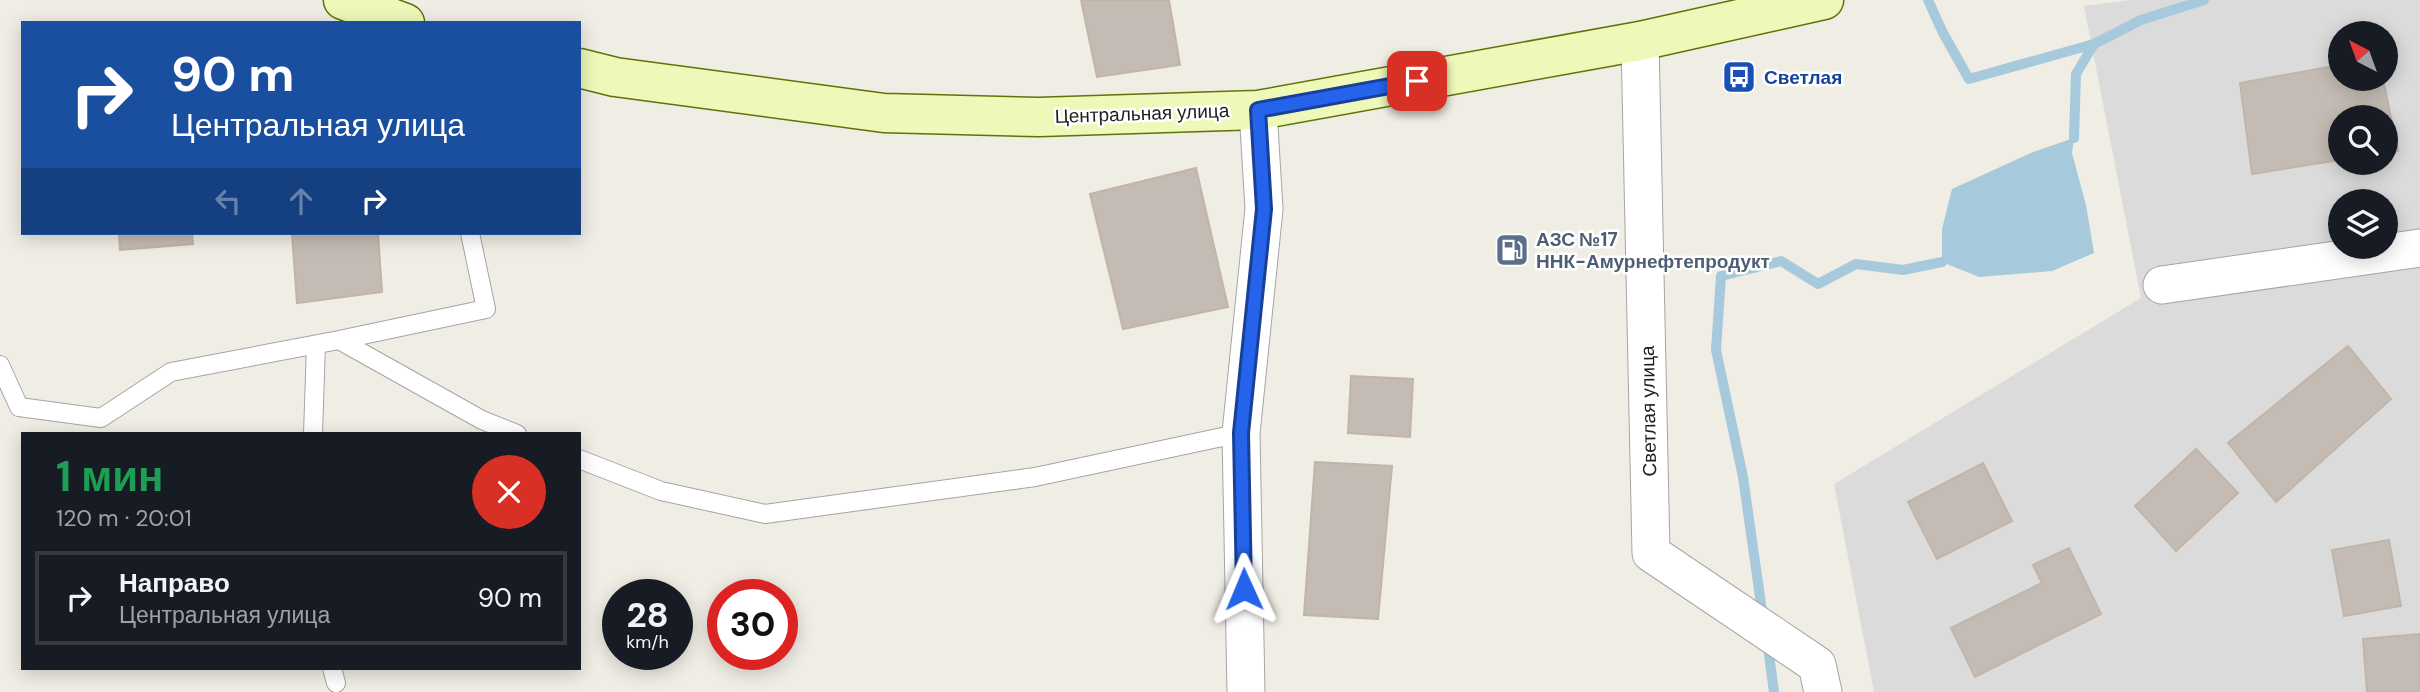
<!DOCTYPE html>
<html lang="ru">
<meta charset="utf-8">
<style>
:root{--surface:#171b24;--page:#242831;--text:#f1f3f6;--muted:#9ea1a6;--line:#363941}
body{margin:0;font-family:"DM Sans",sans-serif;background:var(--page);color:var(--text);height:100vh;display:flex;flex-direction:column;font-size:26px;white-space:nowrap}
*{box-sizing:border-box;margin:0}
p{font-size:23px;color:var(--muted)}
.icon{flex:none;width:38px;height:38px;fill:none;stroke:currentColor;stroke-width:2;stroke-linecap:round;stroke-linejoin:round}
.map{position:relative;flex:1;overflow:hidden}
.drawer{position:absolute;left:21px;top:432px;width:560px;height:238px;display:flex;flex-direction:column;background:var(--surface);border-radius:0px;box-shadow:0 4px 18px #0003}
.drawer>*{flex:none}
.top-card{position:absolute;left:21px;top:21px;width:560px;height:214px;border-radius:0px;box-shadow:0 4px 18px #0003;background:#1a4fa0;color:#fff;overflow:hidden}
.needle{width:46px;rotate:319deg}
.controls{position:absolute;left:2328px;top:21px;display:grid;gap:14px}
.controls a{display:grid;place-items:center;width:70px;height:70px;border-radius:50%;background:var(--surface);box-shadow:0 4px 18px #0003;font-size:35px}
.speed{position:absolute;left:602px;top:579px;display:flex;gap:14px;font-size:35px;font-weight:700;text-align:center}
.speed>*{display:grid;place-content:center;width:91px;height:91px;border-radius:50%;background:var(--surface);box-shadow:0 4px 18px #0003;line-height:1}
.speed small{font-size:18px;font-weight:400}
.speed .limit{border:10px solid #d22;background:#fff;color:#111}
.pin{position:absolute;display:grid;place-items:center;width:60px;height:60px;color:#fff;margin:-30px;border-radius:14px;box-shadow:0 4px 10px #0006}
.me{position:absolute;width:77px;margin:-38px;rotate:359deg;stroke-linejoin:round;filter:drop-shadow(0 0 5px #0008)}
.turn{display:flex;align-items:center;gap:24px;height:147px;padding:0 35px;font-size:32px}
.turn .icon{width:91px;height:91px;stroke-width:2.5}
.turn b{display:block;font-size:49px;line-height:60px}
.lanes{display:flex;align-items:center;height:66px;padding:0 35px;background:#0003;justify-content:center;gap:35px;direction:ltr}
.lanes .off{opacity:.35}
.round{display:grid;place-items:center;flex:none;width:74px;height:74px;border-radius:37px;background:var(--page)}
.summary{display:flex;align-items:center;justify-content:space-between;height:119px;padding:0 35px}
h1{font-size:42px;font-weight:700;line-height:52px;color:#1e9e55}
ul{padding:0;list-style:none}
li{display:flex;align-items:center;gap:21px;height:94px;margin:0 14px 10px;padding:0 21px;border:4px solid var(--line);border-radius:0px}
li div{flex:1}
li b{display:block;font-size:26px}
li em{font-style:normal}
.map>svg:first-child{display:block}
</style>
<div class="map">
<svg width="2420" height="692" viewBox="0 0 2420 692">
<rect width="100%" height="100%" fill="#efede4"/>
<!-- residential -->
<path fill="#dcdbdb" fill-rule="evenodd" d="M2131,0H2420V692H1874L1834,484L2141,298L2084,6ZM2340,33H2385V79H2340ZM2340,117H2385V163H2340ZM2340,201H2385V247H2340Z"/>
<!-- water -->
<path fill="#a6cadc" d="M2074,138L2072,153L2086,205L2094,253L2052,271L1979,277L1942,262V229L1952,189L2033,152Z"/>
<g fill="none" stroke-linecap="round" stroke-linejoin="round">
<!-- stream -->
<path stroke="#a6cadc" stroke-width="10" d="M1928,0L1943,33L1969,79L2094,44L2076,74L2074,138
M2094,44L2141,20L2204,0
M1763,618L1743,477L1716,350L1721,276L1781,261L1818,284L1856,264L1903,270L1942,262
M1767,640L1774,692"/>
</g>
<!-- building -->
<path fill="#c4bcb4" stroke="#c0b5a7" stroke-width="2" d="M1081,0H1169L1180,65L1097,77Z
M2340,65V79H2383L2398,151L2385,153V117H2340V160L2252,174L2240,83Z
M1196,168L1228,307L1123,329L1090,194Z
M119,233H192L193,244L120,250Z
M292,233H378L382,292L297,303Z
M2348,346L2391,399L2276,502L2228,443Z
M1351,376L1413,379L1410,437L1348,433Z
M2196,449L2238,493L2176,551L2135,506Z
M1315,462L1392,466L1378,619L1304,615Z
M1983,463L2012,521L1937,559L1908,502Z
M2389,540L2401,606L2344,616L2332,550Z
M2069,548L2101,614L1975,677L1951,628L2042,583L2033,565Z
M2420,634V692H2367L2363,639Z"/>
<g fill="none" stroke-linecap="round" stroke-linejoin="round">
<defs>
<path id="lane" d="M339,340L486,309L470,233
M0,365L19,407L101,418L171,372L339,340L482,420L517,434
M313,434L316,345
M579,459L661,491L765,514L1035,477L1241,433
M332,668L336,683"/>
<path id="street" d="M1640,41L1651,553L1817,665L1823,692
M2162,285L2420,248
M1246,692L1241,433L1264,209L1258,110"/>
<path id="secondary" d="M343,0L405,23
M579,68L615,77L884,113L1039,117L1258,110L1640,41L1824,0"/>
</defs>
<!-- lane casing -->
<use href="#lane" stroke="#a5a5a5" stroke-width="20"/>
<!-- street casing -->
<use href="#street" stroke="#a5a5a5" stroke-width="39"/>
<!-- secondary casing -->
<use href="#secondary" stroke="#5d7407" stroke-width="41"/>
<!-- lane -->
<use href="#lane" stroke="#fff" stroke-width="18"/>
<!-- street -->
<use href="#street" stroke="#fff" stroke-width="37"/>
<!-- secondary -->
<use href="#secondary" stroke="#eef8b9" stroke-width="38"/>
</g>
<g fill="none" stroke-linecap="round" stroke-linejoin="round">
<defs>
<path id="route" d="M1244,589L1241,433L1264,209L1258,110L1417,81"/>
</defs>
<!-- route casing -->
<use href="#route" stroke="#184099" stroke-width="18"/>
<!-- route -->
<use href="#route" stroke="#2563eb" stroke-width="12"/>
</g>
<!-- icons -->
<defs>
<symbol id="bus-square" viewBox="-11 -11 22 22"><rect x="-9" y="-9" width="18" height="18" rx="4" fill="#1a4fb4" stroke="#fff"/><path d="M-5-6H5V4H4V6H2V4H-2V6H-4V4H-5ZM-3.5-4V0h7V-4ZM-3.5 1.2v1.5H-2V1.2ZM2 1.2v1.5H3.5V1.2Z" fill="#fff"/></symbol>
<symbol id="fuel-square" viewBox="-11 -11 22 22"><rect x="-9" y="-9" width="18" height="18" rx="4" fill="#5c6f8a" stroke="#fff"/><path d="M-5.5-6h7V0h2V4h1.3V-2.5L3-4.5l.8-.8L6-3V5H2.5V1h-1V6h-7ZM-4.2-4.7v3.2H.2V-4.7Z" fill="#fff"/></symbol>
</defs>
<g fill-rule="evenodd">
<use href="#bus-square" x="1720" y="58" width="38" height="38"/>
<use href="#fuel-square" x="1493" y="231" width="38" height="38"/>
</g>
<g text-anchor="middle" stroke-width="5" stroke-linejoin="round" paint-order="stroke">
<!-- transit labels -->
<g font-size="19" font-weight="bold" fill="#164399" stroke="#fff" text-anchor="start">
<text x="1764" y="84">Светлая</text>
</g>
<!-- street labels -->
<g font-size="19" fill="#1e1e1e" stroke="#fff">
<text transform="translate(1142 113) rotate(-2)" y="7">Центральная улица</text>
<text transform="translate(1648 411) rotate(-91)" y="7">Светлая улица</text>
</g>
<!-- service labels -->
<g font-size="19" font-weight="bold" fill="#4e5e75" stroke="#fff" text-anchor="start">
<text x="1536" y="246">АЗС №17<tspan x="1536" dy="22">ННК-Амурнефтепродукт</tspan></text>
</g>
</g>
</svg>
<div class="controls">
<a><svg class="needle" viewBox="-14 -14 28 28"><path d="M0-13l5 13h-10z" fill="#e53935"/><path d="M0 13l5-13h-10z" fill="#9ea1a6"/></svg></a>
<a><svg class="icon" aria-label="search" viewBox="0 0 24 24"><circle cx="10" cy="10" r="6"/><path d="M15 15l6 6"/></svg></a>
<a><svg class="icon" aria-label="layers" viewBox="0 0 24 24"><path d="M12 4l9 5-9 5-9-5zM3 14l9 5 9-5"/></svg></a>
</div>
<div class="speed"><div>28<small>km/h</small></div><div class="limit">30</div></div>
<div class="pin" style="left:1417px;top:81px;background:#d93025"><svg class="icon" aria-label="arrive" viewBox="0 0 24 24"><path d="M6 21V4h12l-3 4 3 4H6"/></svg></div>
<svg class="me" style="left:1244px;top:589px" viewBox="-20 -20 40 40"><path d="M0-17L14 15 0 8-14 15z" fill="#2563eb" stroke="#fff" stroke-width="4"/></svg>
<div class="top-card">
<div class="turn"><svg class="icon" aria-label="right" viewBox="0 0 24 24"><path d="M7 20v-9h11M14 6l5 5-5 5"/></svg><div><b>90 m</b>Центральная улица</div></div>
<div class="lanes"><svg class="icon off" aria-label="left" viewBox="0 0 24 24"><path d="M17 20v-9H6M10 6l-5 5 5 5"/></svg><svg class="icon off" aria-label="ahead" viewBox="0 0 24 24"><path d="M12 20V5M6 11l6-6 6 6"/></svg><svg class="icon" aria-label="right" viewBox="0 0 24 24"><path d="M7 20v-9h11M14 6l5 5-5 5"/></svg></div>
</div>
<section class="drawer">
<div class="summary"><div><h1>1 мин</h1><p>120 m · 20:01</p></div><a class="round" style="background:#d93025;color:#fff"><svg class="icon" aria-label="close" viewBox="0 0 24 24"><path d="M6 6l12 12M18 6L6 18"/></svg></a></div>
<ul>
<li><svg class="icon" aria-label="right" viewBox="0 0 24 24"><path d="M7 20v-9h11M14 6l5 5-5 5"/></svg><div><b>Направо</b><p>Центральная улица</p></div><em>90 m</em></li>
</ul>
</section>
</div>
